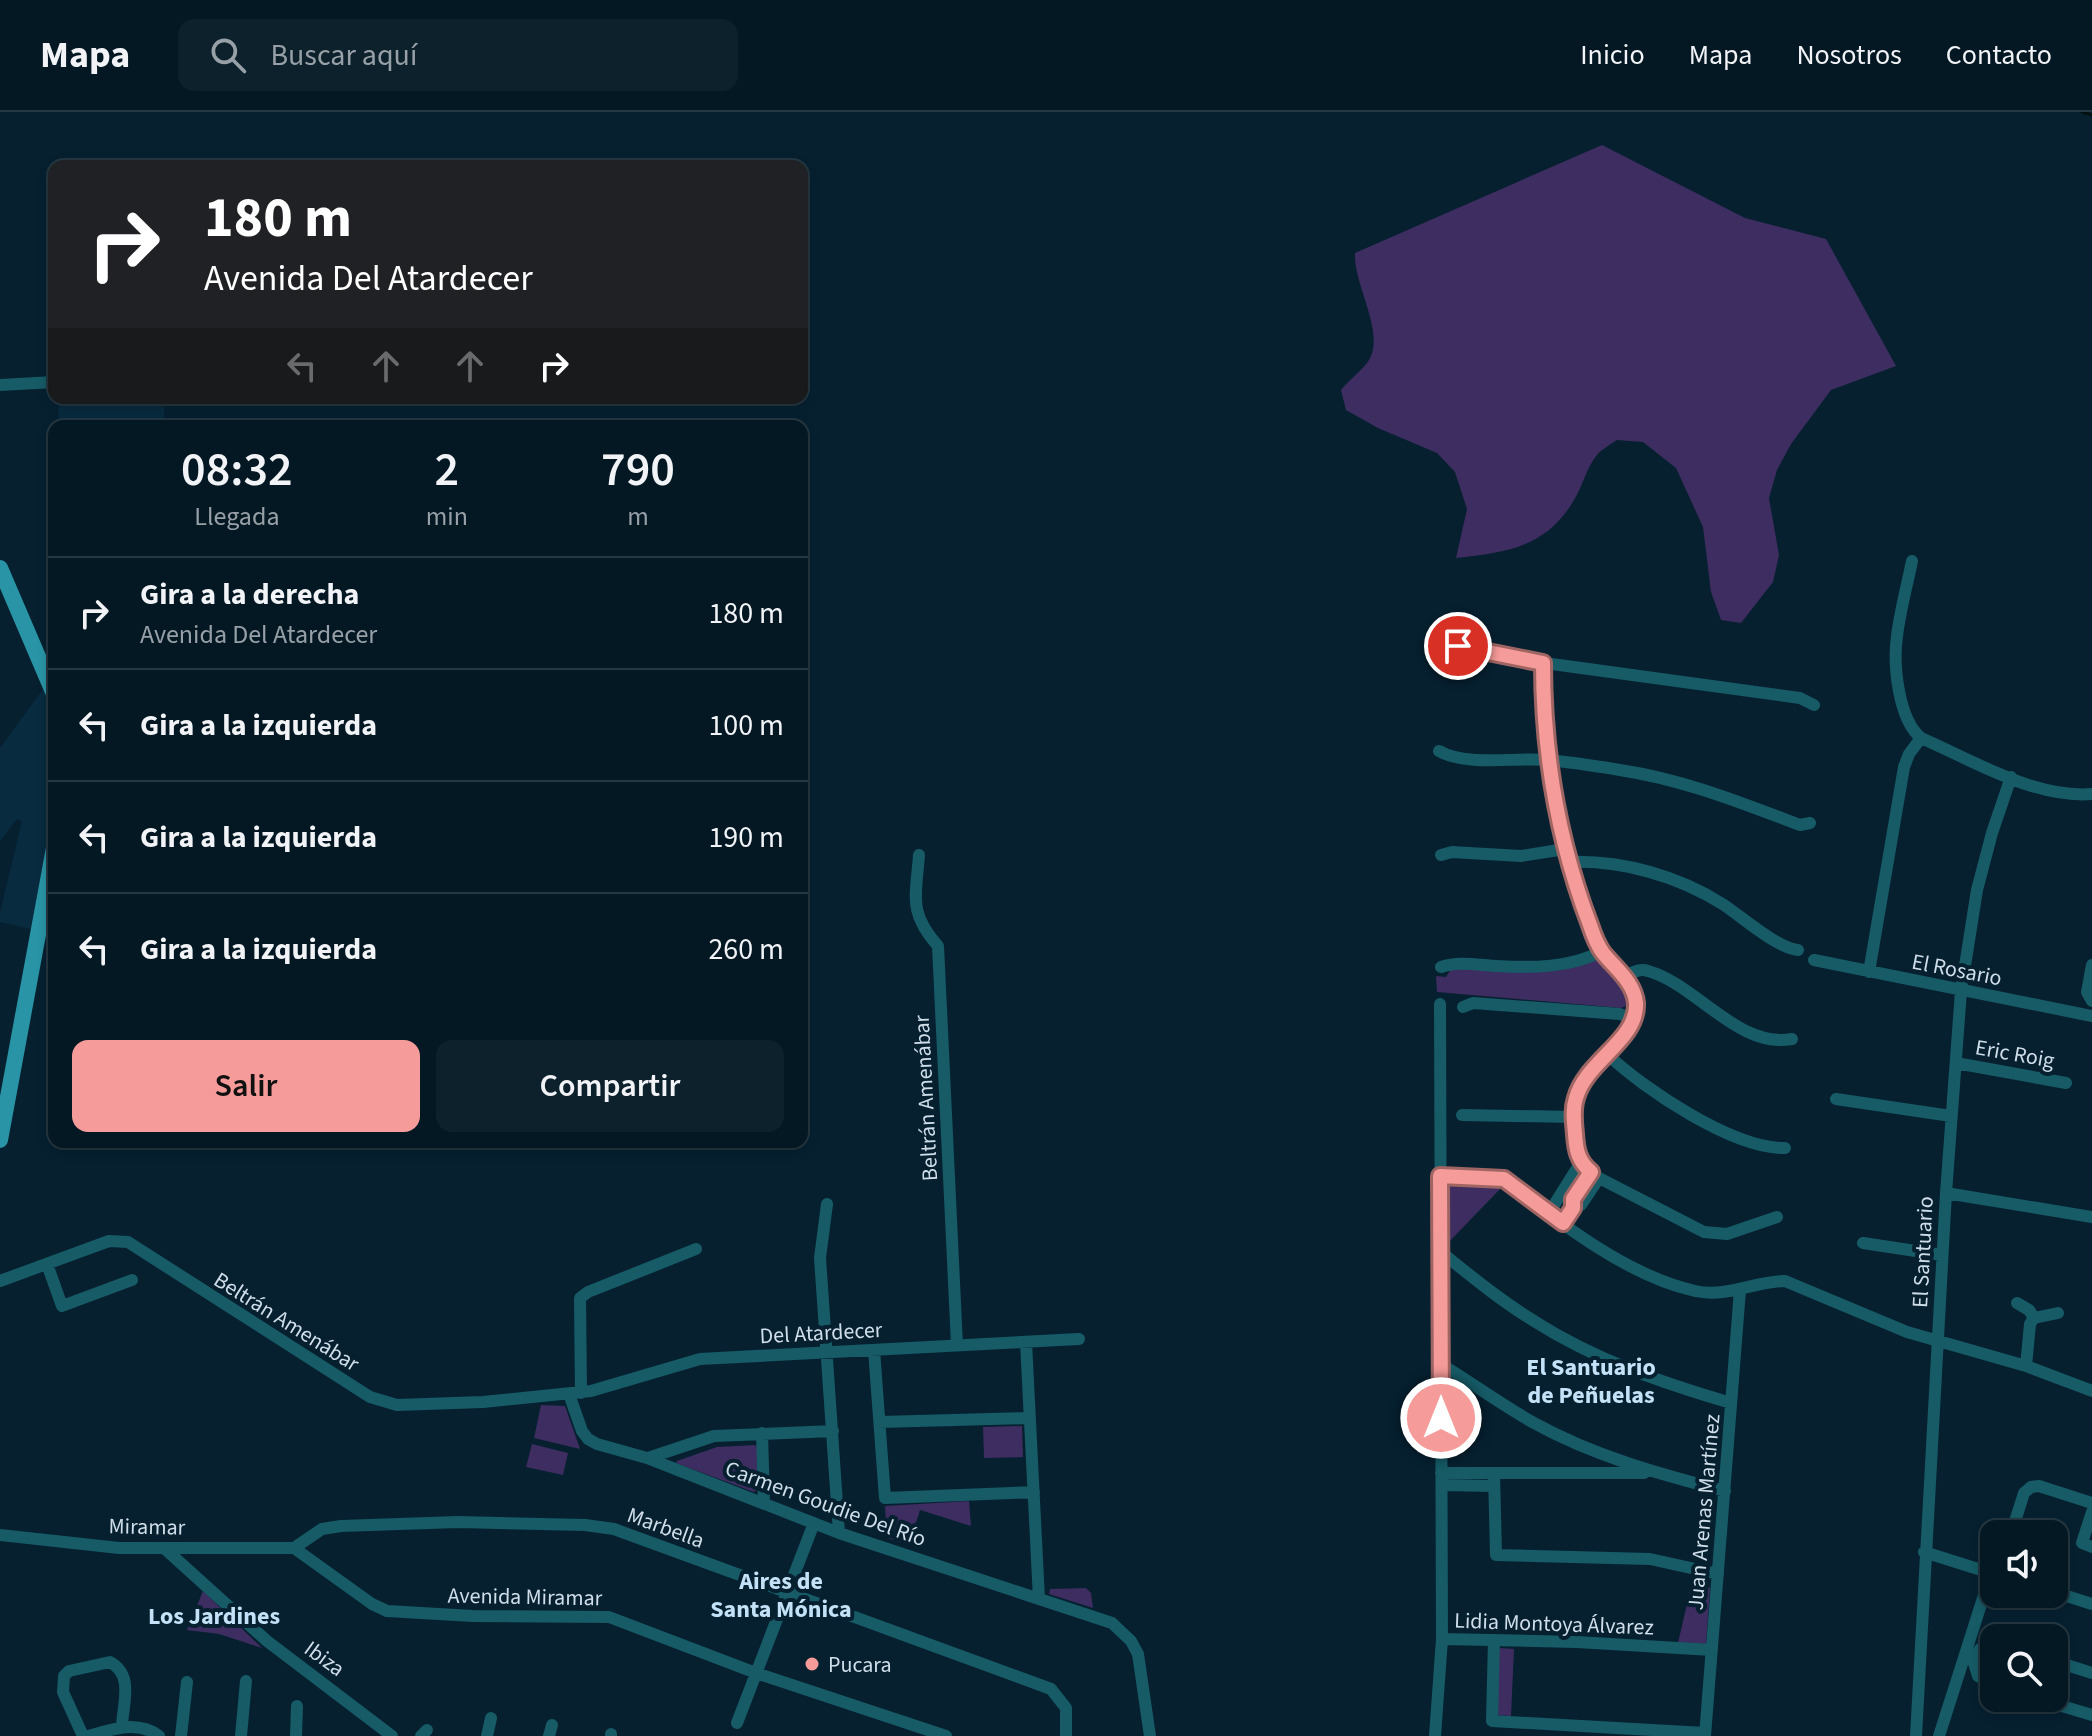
<!DOCTYPE html>
<html lang="es">
<meta charset="utf-8">
<style>
:root{--surface:#041824;--page:#0d212c;--text:#f1f3f6;--muted:#97a0a6;--line:#253741;--accent:#f59b99}
body{margin:0;font-family:"Source Sans 3",sans-serif;background:var(--page);color:var(--text);height:100vh;display:flex;flex-direction:column;font-size:30px;white-space:nowrap}
*{box-sizing:border-box;margin:0}
p{font-size:26px;color:var(--muted)}
.icon{flex:none;width:44px;height:44px;fill:none;stroke:currentColor;stroke-width:2;stroke-linecap:round;stroke-linejoin:round}
.map{position:relative;flex:1;overflow:hidden}
.drawer{position:absolute;left:48px;top:308px;width:760px;height:728px;display:flex;flex-direction:column;background:var(--surface);border-radius:16px;box-shadow:0 4px 12px #0003,0 0 0 2px var(--line)}
.drawer>*{flex:none}
.hud{position:absolute;left:48px;top:48px;width:760px;height:244px;border-radius:16px;box-shadow:0 4px 12px #0003,0 0 0 2px var(--line);background:#202124;color:#fff;overflow:hidden}
.controls{position:absolute;left:1980px;top:1408px;display:grid;gap:16px}
.controls a{display:grid;place-items:center;width:88px;height:88px;border-radius:16px;background:var(--surface);box-shadow:0 4px 12px #0003,0 0 0 2px var(--line);font-size:40px}
.pin{position:absolute;display:grid;place-items:center;width:68px;height:68px;color:#fff;margin:-34px;border:4px solid #fff;border-radius:50%;box-shadow:0 2px 8px #0007}
.me{position:absolute;width:88px;margin:-44px;rotate:0deg;stroke-linejoin:round;filter:drop-shadow(0 0 6px #0008)}
.turn{display:flex;align-items:center;gap:28px;height:168px;padding:0 24px;font-size:36px}
.turn .icon{width:104px;height:104px;stroke-width:2.5}
.turn b{display:block;font-size:56px;line-height:68px}
.lanes{display:flex;align-items:center;height:76px;padding:0 24px;background:#0003;justify-content:center;gap:40px;direction:ltr}
.lanes .off{opacity:.35}
.eta{display:flex;justify-content:space-evenly;align-items:center;height:136px;text-align:center}
.eta b{font-size:48px;font-weight:600;line-height:56px}
.action{display:flex;gap:16px;margin-top:auto;padding:16px 24px}
.action a{flex:1;height:92px;border-radius:16px;background:var(--accent);color:#111;font-size:32px;font-weight:600;line-height:92px;text-align:center}
.action a+a{background:var(--page);color:var(--text)}
ul{padding:0;list-style:none}
li{display:flex;align-items:center;gap:24px;height:112px;padding:0 24px;border-top:2px solid var(--line)}
li div{flex:1}
li b{display:block;font-size:30px}
li em{font-style:normal}
header{display:flex;align-items:center;gap:48px;box-sizing:border-box;height:112px;padding:0 40px;background:var(--surface);border-bottom:2px solid var(--line)}
header strong{font-size:38px}
nav{display:flex;gap:44px;margin-inline-start:auto;font-size:28px}
.search{width:560px;height:72px;background:var(--page);display:flex;align-items:center;gap:20px;box-sizing:border-box;padding:0 28px;border-radius:16px;color:var(--muted);font-size:30px}
.map>svg:first-child{display:block}
</style>
<header>
<strong>Mapa</strong>
<div class="search"><svg class="icon" aria-label="search" viewBox="0 0 24 24"><circle cx="10" cy="10" r="6"/><path d="M15 15l6 6"/></svg>Buscar aquí</div>
<nav><a>Inicio</a><a>Mapa</a><a>Nosotros</a><a>Contacto</a></nav>
</header>
<div class="map">
<svg width="2092" height="1624" viewBox="0 0 2092 1624">
<rect width="100%" height="100%" fill="#062030"/>
<!-- built -->
<path fill="#082b3f" d="M58,286H164V314H59Z
M44,576L54,598V693L31,817L0,810V801L22,709L17,707L0,729V636Z"/>
<!-- green -->
<path fill="#3d2d60" d="M1602,33L1745,106L1826,127L1896,254L1831,278L1791,332L1777,358L1769,386L1779,443L1773,470L1741,511L1721,508L1711,480L1703,415L1676,356L1643,330L1617,328C1610,333 1602,337 1597,343C1586,356 1583,374 1574,388C1546,436 1506,440 1456,446L1467,397L1455,360L1437,341L1378,316L1346,298L1341,278C1349,268 1360,260 1367,251C1388,224 1353,173 1355,141Z
M1605,848L1623,868L1630,889L1628,893L1621,896L1437,880L1436,864L1446,865L1451,857Z
M1454,1072L1502,1075L1445,1134L1447,1076Z
M541,1293L565,1294L580,1337L534,1326Z
M1022,1314L1023,1345L984,1346L983,1315Z
M532,1332L568,1341L563,1363L526,1355Z
M755,1333L758,1337L759,1376L754,1380L676,1351L677,1349L717,1335Z
M969,1389L971,1414L920,1398L909,1433L887,1426L885,1394Z
M1692,1470L1710,1476L1706,1532L1678,1531Z
M1086,1476L1091,1481L1093,1496L1049,1482L1050,1477Z
M203,1479L262,1536L219,1522L187,1518Z
M1499,1536L1514,1537L1511,1604L1495,1603Z"/>
<g fill="none" stroke-linecap="round" stroke-linejoin="round">
<!-- stream -->
<path stroke="#02120f" stroke-width="3" d="M2082,0L2092,3"/>
<!-- minor -->
<path stroke="#165b66" stroke-width="12" d="M0,273L54,270
M1912,449C1907,474 1900,499 1897,524C1893,552 1898,607 1921,626C1972,648 2035,687 2092,682
M1438,535L1447,532L1530,549L1800,586L1814,593
M1543,551C1541,641 1558,734 1592,818C1595,825 1597,834 1602,840C1614,855 1633,868 1636,889C1640,927 1587,949 1576,984C1572,996 1574,1008 1575,1020C1577,1042 1580,1053 1599,1066L1704,1120L1727,1122L1777,1105
M1439,639C1468,655 1515,645 1547,648C1571,650 1596,654 1620,658C1685,668 1739,690 1800,713L1810,711
M919,743C916,784 908,801 938,834L957,1233
M1441,743L1452,740L1521,744L1565,737
M1569,750C1622,748 1679,764 1724,793C1742,805 1777,836 1798,838
M1814,848L2092,904
M2092,853L2087,880L2092,889
M1441,855C1459,849 1478,853 1497,854C1531,856 1571,856 1602,839
M1869,860L1904,655L1909,642L1921,626
M1624,864C1632,861 1639,856 1648,859C1696,872 1738,937 1792,927
M1463,895L1473,891L1620,902L1633,907
M1607,942C1644,977 1733,1037 1785,1036
M1956,951L2066,971
M1836,987L1951,1004
M1462,1003L1574,1005
M1440,1064C1459,1065 1483,1061 1501,1067C1521,1073 1539,1094 1555,1106C1595,1136 1646,1168 1695,1179C1728,1186 1754,1169 1785,1169L1907,1220L2026,1254L2092,1279
M1946,1081L2092,1105
M827,1092L820,1146L839,1421
M1573,1096L1572,1089L1591,1060
M1549,1101L1581,1050
M1563,1111L1573,1096L1581,1093L1599,1066
M1863,1131L1942,1143
M1441,1140C1471,1164 1501,1189 1534,1209C1595,1248 1663,1271 1731,1291
M47,1152L62,1194L132,1168
M0,1169L109,1129L128,1130L370,1285L397,1293L483,1290L591,1279L700,1247L1079,1227
M2017,1191L2029,1198L2034,1206
M1026,1230L1039,1487
M874,1238L885,1386L1034,1380
M1441,1252C1472,1271 1502,1293 1534,1311C1594,1344 1659,1362 1725,1379
M2026,1254L2030,1212L2034,1206L2058,1201
M581,1281L580,1186L588,1180L696,1137
M569,1282L582,1319L588,1327L597,1332L647,1346L839,1421L1112,1511L1131,1529L1138,1542L1150,1624
M880,1310L1030,1306
M762,1321L764,1391
M648,1346L714,1324L833,1319
M1441,1361H1644
M1494,1361L1496,1443L1650,1447L1718,1462
M1442,1373L1494,1374
M2092,1400L2082,1431L2092,1435
M2011,1422L2024,1381L2031,1375L2039,1374L2092,1391
M0,1423L119,1436H294
M164,1436L267,1529L392,1624
M294,1436L322,1417L341,1414L458,1410L585,1413L614,1417L1051,1577L1066,1596V1624
M294,1436L372,1492L387,1499L473,1504L609,1505L756,1561L946,1624
M1924,1440L1994,1462
M2054,1480L2092,1492
M1442,1527L1577,1530L1712,1538
M1494,1528L1492,1609L1705,1621
M1994,1531L1980,1537L1973,1548L1978,1564L1994,1574
M2054,1549L2092,1561
M2035,1586L2092,1603
M737,1611L814,1411
M83,1624L63,1580L64,1564L69,1559L110,1550C134,1563 123,1591 122,1614
M89,1624C112,1617 138,1608 159,1624
M181,1624L187,1570
M241,1624L246,1569
M296,1624L297,1594
M421,1624L427,1618
M487,1624L491,1606
M549,1624L552,1613
M611,1624V1622
M1435,1624L1442,1527L1440,892
M1705,1624L1740,1178
M1916,1624L1946,1081L1961,879L1977,778L1992,721L2011,665
M1939,1624L1991,1461"/>
<!-- major -->
<path stroke="#2994a5" stroke-width="16" d="M0,456L54,582
M0,1028L54,736"/>
</g>
<g fill="none" stroke-linecap="round" stroke-linejoin="round">
<defs>
<path id="route" d="M1441,1306L1440,1064L1504,1067L1563,1111L1573,1096V1087L1591,1060C1578,1049 1576,1038 1575,1022C1574,1010 1572,998 1576,986C1586,949 1638,928 1636,891C1634,870 1615,856 1603,841C1597,833 1593,822 1590,813C1558,729 1543,641 1543,551L1458,534"/>
</defs>
<!-- route casing -->
<use href="#route" stroke="#9f6563" stroke-width="20"/>
<!-- route -->
<use href="#route" stroke="#f59b99" stroke-width="14"/>
</g>
<!-- markers -->
<circle fill="#f59b99" stroke="#062030" stroke-width="3" cx="812" cy="1552" r="8"/>
<g text-anchor="middle" stroke-width="8" stroke-linejoin="round" paint-order="stroke">
<!-- street labels -->
<g font-size="22" fill="#cfdee9" stroke="#062030">
<text transform="translate(1957 857) rotate(11)" y="8">El Rosario</text>
<text transform="translate(2015 941) rotate(10)" y="8">Eric Roig</text>
<text transform="translate(925 986) rotate(-93)" y="8">Beltrán Amenábar</text>
<text transform="translate(1922 1140) rotate(-87)" y="8">El Santuario</text>
<text transform="translate(287 1209) rotate(32)" y="8">Beltrán Amenábar</text>
<text transform="translate(821 1220) rotate(-3)" y="8">Del Atardecer</text>
<text transform="translate(826 1391) rotate(20)" y="8">Carmen Goudie Del Río</text>
<text transform="translate(1703 1400) rotate(-85)" y="8">Juan Arenas Martínez</text>
<text transform="translate(147 1414) rotate(1)" y="8">Miramar</text>
<text transform="translate(666 1415) rotate(20)" y="8">Marbella</text>
<text transform="translate(525 1484) rotate(1)" y="8">Avenida Miramar</text>
<text transform="translate(1554 1511) rotate(2)" y="8">Lidia Montoya Álvarez</text>
<text transform="translate(325 1546) rotate(36)" y="8">Ibiza</text>
</g>
<!-- poi labels -->
<g font-size="22" fill="#cfdee9" stroke="#062030" text-anchor="start">
<text x="828" y="1560">Pucara</text>
</g>
<!-- neighbourhood labels -->
<g font-size="24" font-weight="bold" fill="#c3e2f7" stroke="#062030">
<text x="1591" y="1263">El Santuario<tspan x="1591" dy="28">de Peñuelas</tspan></text>
<text x="781" y="1477">Aires de<tspan x="781" dy="28">Santa Mónica</tspan></text>
<text x="214" y="1512">Los Jardines</text>
</g>
</g>
</svg>
<div class="controls">
<a><svg class="icon" aria-label="sound" viewBox="0 0 24 24"><path d="M4 9h4l5-4v14l-5-4H4zM17 9q2 3 0 6"/></svg></a>
<a><svg class="icon" aria-label="search" viewBox="0 0 24 24"><circle cx="10" cy="10" r="6"/><path d="M15 15l6 6"/></svg></a>
</div>
<div class="pin" style="left:1458px;top:534px;background:#d93025"><svg class="icon" aria-label="arrive" viewBox="0 0 24 24"><path d="M6 21V4h12l-3 4 3 4H6"/></svg></div>
<svg class="me" style="left:1441px;top:1306px" viewBox="-20 -20 40 40"><circle r="17" fill="#f59b99" stroke="#fff" stroke-width="3"/><path d="M0-11L8 9 0 5-8 9z" fill="#fff"/></svg>
<div class="hud">
<div class="turn"><svg class="icon" aria-label="right" viewBox="0 0 24 24"><path d="M7 20v-9h11M14 6l5 5-5 5"/></svg><div><b>180 m</b>Avenida Del Atardecer</div></div>
<div class="lanes"><svg class="icon off" aria-label="left" viewBox="0 0 24 24"><path d="M17 20v-9H6M10 6l-5 5 5 5"/></svg><svg class="icon off" aria-label="ahead" viewBox="0 0 24 24"><path d="M12 20V5M6 11l6-6 6 6"/></svg><svg class="icon off" aria-label="ahead" viewBox="0 0 24 24"><path d="M12 20V5M6 11l6-6 6 6"/></svg><svg class="icon" aria-label="right" viewBox="0 0 24 24"><path d="M7 20v-9h11M14 6l5 5-5 5"/></svg></div>
</div>
<section class="drawer">
<div class="eta">
<div><b>08:32</b><p>Llegada</p></div>
<div><b>2</b><p>min</p></div>
<div><b>790</b><p>m</p></div>
</div>
<ul>
<li><svg class="icon" aria-label="right" viewBox="0 0 24 24"><path d="M7 20v-9h11M14 6l5 5-5 5"/></svg><div><b>Gira a la derecha</b><p>Avenida Del Atardecer</p></div><em>180 m</em></li>
<li><svg class="icon" aria-label="left" viewBox="0 0 24 24"><path d="M17 20v-9H6M10 6l-5 5 5 5"/></svg><div><b>Gira a la izquierda</b></div><em>100 m</em></li>
<li><svg class="icon" aria-label="left" viewBox="0 0 24 24"><path d="M17 20v-9H6M10 6l-5 5 5 5"/></svg><div><b>Gira a la izquierda</b></div><em>190 m</em></li>
<li><svg class="icon" aria-label="left" viewBox="0 0 24 24"><path d="M17 20v-9H6M10 6l-5 5 5 5"/></svg><div><b>Gira a la izquierda</b></div><em>260 m</em></li>
</ul>
<div class="action"><a>Salir</a><a>Compartir</a></div>
</section>
</div>
